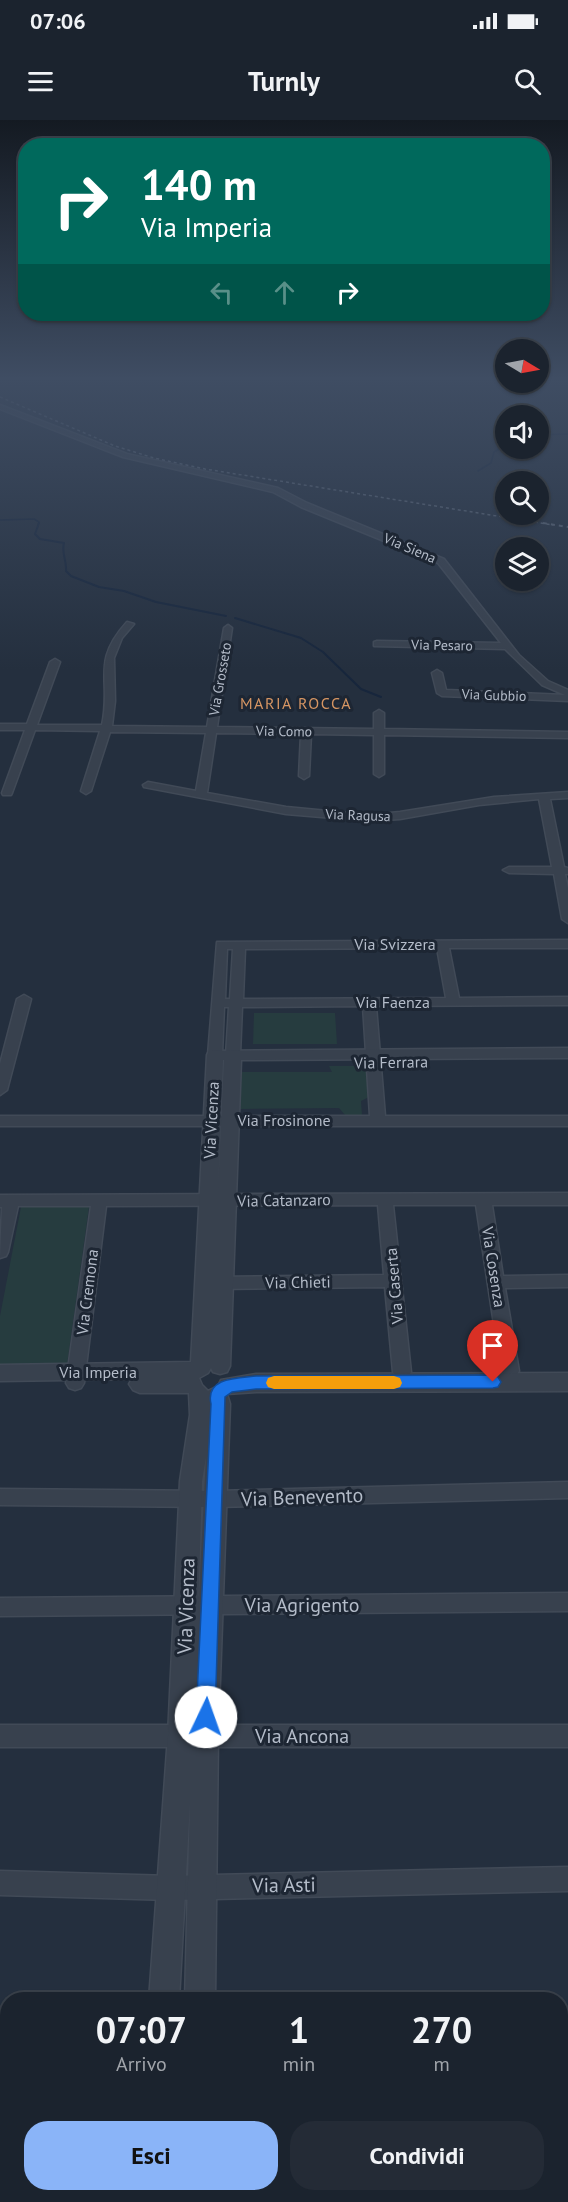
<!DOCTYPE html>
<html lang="it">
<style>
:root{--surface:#1b232e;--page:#242b36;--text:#f1f3f6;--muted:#a0a4aa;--line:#39404a;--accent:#8ab4f8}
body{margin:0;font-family:"PT Sans",sans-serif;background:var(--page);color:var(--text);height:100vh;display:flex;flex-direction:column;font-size:22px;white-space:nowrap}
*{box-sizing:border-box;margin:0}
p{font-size:20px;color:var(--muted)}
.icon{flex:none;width:33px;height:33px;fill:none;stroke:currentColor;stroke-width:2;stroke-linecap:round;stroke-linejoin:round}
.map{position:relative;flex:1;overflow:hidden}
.drawer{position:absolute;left:0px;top:1872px;width:568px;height:210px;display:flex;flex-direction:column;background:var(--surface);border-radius:24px 24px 0 0;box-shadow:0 2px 4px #0004,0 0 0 2px var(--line)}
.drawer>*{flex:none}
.hud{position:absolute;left:18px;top:18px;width:532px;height:183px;border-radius:24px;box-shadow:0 2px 4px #0004,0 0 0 2px var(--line);background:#00695c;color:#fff;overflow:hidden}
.needle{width:39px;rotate:100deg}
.tools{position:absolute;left:495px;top:219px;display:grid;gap:12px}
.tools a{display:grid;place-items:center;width:54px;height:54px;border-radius:50%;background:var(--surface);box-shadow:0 2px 4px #0004,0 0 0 2px var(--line);font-size:30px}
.pin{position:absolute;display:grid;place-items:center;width:51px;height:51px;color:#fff;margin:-62px -26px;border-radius:50% 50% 50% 0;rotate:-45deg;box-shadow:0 0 6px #0007}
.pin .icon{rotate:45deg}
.me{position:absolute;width:66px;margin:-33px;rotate:3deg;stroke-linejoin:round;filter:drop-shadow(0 0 4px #0008)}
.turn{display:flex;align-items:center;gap:21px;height:126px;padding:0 24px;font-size:27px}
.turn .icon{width:78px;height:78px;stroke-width:2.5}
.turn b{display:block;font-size:42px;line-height:51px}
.lanes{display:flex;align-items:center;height:57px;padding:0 24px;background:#0003;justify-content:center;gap:30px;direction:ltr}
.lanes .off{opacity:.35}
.eta{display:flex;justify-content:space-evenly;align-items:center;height:102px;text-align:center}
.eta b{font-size:36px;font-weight:800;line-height:42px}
.primary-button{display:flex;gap:12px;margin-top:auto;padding:12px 24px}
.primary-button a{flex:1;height:69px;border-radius:24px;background:var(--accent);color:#111;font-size:24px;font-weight:800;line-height:69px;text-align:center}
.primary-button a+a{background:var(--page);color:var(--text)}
.status{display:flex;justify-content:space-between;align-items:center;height:42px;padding:0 30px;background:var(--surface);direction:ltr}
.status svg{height:16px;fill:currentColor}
header{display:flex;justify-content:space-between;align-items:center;height:78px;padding:0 24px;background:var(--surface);font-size:27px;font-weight:800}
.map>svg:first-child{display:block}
</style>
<div class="status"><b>07:06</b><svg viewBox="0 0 49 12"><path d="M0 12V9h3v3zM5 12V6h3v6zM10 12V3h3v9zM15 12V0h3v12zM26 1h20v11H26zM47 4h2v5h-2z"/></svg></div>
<header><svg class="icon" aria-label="menu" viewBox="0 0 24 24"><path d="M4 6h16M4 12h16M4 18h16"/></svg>Turnly<svg class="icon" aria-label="search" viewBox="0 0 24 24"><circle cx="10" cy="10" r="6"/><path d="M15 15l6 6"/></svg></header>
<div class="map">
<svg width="568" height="2082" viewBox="0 0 568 2082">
<rect width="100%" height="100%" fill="#242f3e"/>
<!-- green -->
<path fill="#263c3f" d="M254,893H335L337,924H253Z
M329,946H367L369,977L361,981L362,995H345L339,988L240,989V952H332Z
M21,1087H89L67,1245H0V1196Z"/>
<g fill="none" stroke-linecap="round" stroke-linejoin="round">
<!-- stream-far1 -->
<path stroke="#17263c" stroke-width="1.5" d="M538,315L568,314
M478,351L491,343L494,332L506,325
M0,400L34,399L39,402L38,405"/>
<!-- stream -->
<path stroke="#17263c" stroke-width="2" d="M39,403L35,414L40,419L64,423C61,432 67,441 66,451L71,456L99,467L124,471L156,482L226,496
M235,498L301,518L323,532L361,569L381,577"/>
<defs>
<path id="minor" d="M0,285L127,334L278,368L307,383L444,439L519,535L548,561L568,570V581L442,576L437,573L432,553L437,550L442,553L446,570L565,575L542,565L505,529L374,526V522L377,521L501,523L438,443L301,387L273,372L123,337L0,289Z
M127,502L134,504L122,518L114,538L115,581L112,606L207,607L224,508L228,505L232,508L217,607L374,609V593L379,590L384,593V609L568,612V618L384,615V654L379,657L374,654V615L311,614L309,656L304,659L299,656L301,614L216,613L207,673L286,687L369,695L400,692L494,677L568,672V678L550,679L564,747L568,748V754H565L568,768V803L562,799L554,754L509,753L503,750L509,747H552L539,679L479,685L400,699L369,701L286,694L144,667L143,665L148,662L196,671L206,613L110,612L91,671L86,674L81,671L100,611L35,610L12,673L11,675H3L2,673L25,610H0V604H27L50,542L55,539L60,542L37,605H102C112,559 90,543 127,502Z
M568,820V828H449L459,878L568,877V885L376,886L385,996H568V1006H0V996H370L363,886L242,887L240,935L233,939L226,935L229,887H224L222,935L220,938H210L208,935L217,822ZM437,828L446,878L243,879L245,829ZM227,829H233L230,879H225Z
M24,875L31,879L7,970L0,975V944L17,879Z
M568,1073V1085H492L503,1156L568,1155V1167L505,1168L519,1251L516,1256L510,1258L504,1256L501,1251L476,1085H393L411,1252L408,1257L402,1259L396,1257L393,1252L385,1167L214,1169L208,1167L206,1163L208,1159L214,1157L384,1155L378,1085L106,1086L84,1263L81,1268L75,1270L69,1268L66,1263L91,1086H18L8,1132L6,1136L0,1138L2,1087H0V1075Z
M568,1362V1378L215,1387L0,1385V1369L215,1371Z
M568,1473V1491L0,1496V1478Z
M0,1605H568V1627H0Z
M568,1747V1771L171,1780L0,1775V1751L171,1756Z"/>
<path id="tertiary" d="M568,928V938L241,940L230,1246L227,1252L220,1254L213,1252L211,1248L208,1253L199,1258L202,1265L208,1271L218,1266L221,1260L256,1254L568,1253V1271L256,1272L227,1274L230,1284L218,1616L215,1880H185L190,1682L179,1880H149L168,1616L180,1361L190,1295L189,1273H140L133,1270L129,1264L132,1259L0,1261V1245L191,1242L207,935L209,931ZM223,940H224L218,1071ZM206,1337L198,1494L202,1361Z
M0,1917L8,1918V1948L0,1947Z
M561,1988L568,1989V2021L561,2020Z"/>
</defs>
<!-- minor casing -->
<use href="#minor" stroke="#414a57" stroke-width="3"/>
<!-- tertiary casing -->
<use href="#tertiary" stroke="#414a57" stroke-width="3"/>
<!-- minor -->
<use href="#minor" fill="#38414e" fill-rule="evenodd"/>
<!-- tertiary -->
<use href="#tertiary" fill="#38414e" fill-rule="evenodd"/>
<!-- rail-far1 -->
<path stroke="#5a6575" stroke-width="1.5" stroke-dasharray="3 3" stroke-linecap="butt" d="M0,277L115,326L154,338L205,349L553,405"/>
<!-- rail -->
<path stroke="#5a6575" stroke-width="2" stroke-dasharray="4 4" stroke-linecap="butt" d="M543,403L568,407"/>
</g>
<!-- sky -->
<linearGradient id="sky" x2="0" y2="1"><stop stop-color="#141a22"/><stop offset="0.47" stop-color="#3f4d63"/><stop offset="1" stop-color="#3f4d63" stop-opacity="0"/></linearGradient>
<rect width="568" height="550" fill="url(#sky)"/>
<!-- route -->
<path fill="#1a73e8" stroke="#114b97" stroke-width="1.5" d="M493,1255L498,1257L501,1262L498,1267L493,1268L256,1269L232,1272L225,1277L215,1597L213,1604L206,1607L199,1604L196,1597L211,1284C205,1257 238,1258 256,1256Z"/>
<!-- slow -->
<path fill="#f59e0b" d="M274,1256H394L400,1258L402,1263L400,1267L394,1269H274L268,1267L266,1263L268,1258Z"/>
<g text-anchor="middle" stroke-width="6" stroke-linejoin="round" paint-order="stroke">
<!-- far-street labels -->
<g font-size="14" fill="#b4bcc9" stroke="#1d2633">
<text transform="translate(410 428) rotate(23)" y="5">Via Siena</text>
<text transform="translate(442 525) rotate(1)" y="5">Via Pesaro</text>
<text transform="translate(220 559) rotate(-80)" y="5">Via Grosseto</text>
<text transform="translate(494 575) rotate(2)" y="5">Via Gubbio</text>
<text transform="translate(284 611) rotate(1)" y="5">Via Como</text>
<text transform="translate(358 695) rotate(2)" y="5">Via Ragusa</text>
</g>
<!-- far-quarter labels -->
<g font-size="16" letter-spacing="1.5" fill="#d59563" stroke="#1d2633">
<text x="296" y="589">MARIA ROCCA</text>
</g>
<!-- street labels -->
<g font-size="16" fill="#b4bcc9" stroke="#1d2633">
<text x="395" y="830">Via Svizzera</text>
<text x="393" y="888">Via Faenza</text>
<text transform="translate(391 942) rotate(-1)" y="6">Via Ferrara</text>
<text transform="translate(211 1000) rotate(-87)" y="6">Via Vicenza</text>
<text x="284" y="1006">Via Frosinone</text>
<text transform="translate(284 1080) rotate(-1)" y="6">Via Catanzaro</text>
<text transform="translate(494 1147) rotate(81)" y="6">Via Cosenza</text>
<text transform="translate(298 1162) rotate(-1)" y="6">Via Chieti</text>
<text transform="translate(394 1166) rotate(-95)" y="6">Via Caserta</text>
<text transform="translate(87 1172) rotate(-83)" y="6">Via Cremona</text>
<text x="98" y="1258">Via Imperia</text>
</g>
<!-- near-street labels -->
<g font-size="20" fill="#b4bcc9" stroke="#1d2633">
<text transform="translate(302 1377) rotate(-2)" y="7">Via Benevento</text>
<text x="302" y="1492">Via Agrigento</text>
<text transform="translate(186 1486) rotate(-88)" y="7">Via Vicenza</text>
<text x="302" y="1623">Via Ancona</text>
<text transform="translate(284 1765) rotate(-1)" y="7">Via Asti</text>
</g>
</g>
</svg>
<div class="tools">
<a><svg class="needle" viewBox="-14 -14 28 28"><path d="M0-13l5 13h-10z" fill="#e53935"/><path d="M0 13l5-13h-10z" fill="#a0a4aa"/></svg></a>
<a><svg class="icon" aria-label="sound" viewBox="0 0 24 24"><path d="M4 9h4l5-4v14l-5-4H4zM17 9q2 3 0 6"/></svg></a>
<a><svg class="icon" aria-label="search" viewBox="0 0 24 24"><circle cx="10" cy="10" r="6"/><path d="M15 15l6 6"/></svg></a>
<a><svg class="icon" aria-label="layers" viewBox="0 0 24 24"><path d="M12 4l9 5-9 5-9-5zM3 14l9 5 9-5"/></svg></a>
</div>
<div class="pin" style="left:493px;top:1262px;background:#d93025"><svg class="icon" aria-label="arrive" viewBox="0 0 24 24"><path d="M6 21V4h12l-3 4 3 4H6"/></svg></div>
<svg class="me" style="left:206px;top:1597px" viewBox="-20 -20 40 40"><circle r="19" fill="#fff"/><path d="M0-13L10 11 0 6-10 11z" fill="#1a73e8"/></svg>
<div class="hud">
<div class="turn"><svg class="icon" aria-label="right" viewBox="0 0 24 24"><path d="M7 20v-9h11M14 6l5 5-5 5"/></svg><div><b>140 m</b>Via Imperia</div></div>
<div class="lanes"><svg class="icon off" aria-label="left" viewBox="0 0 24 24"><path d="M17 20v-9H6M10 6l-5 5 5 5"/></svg><svg class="icon off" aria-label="ahead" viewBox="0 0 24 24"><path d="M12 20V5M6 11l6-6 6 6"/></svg><svg class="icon" aria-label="right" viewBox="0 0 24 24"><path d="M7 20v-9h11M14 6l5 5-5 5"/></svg></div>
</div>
<section class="drawer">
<div class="eta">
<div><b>07:07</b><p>Arrivo</p></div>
<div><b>1</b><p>min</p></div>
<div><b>270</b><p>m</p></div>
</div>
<div class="primary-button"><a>Esci</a><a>Condividi</a></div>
</section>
</div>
